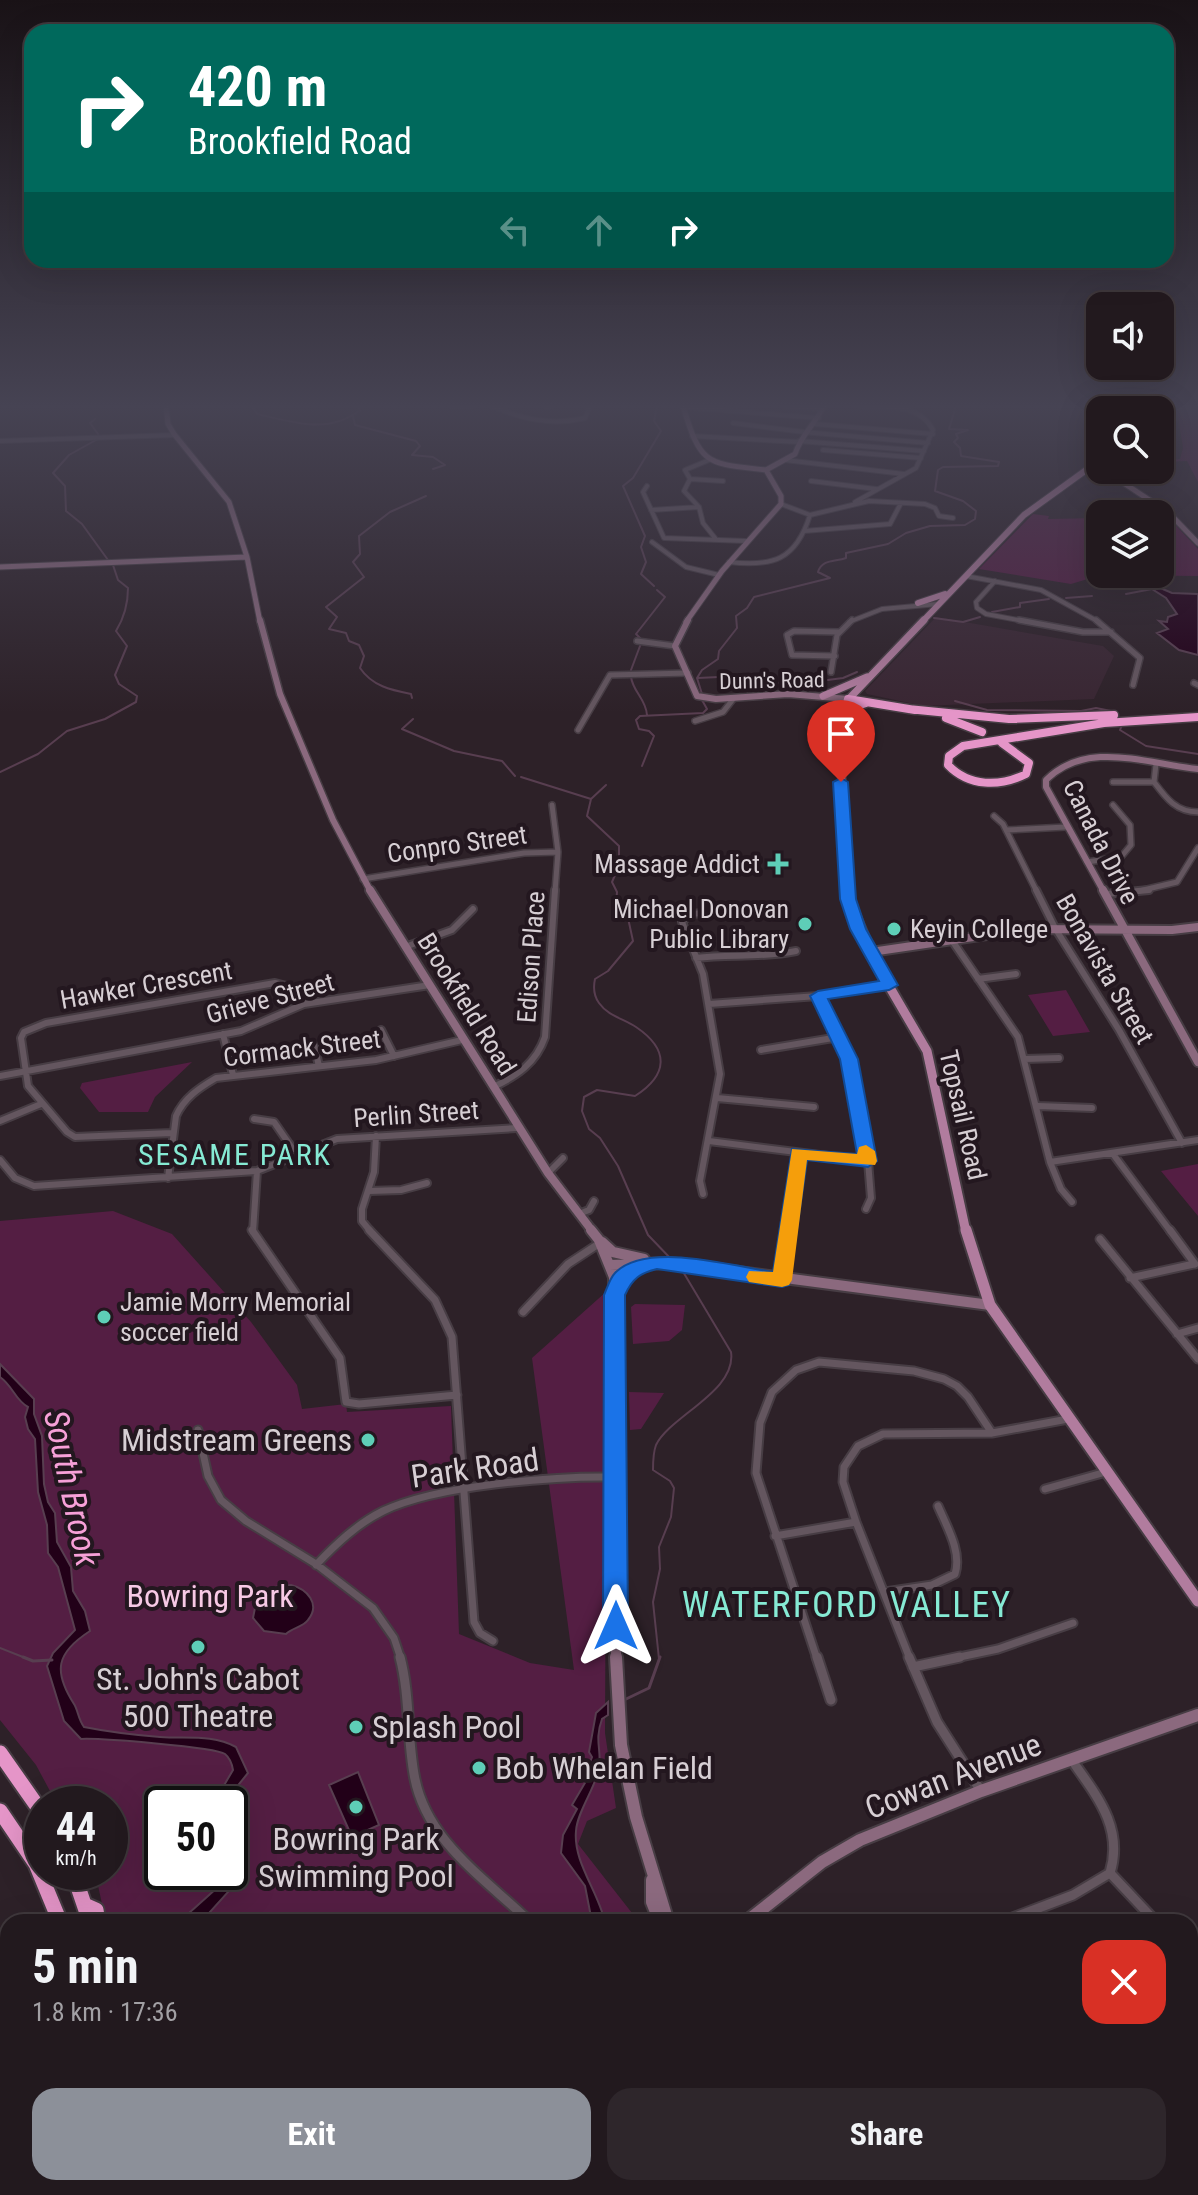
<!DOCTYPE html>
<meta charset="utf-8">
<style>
:root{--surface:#22191e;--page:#2e262b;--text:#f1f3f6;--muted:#a2a0a4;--line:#3f383c;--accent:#8c9099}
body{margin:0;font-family:"Roboto Condensed",sans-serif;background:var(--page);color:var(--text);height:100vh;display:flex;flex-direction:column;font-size:30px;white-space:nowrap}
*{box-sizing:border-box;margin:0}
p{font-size:26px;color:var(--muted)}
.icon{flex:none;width:44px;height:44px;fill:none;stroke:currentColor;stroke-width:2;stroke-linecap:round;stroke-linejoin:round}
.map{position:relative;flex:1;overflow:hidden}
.details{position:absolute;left:0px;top:1914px;width:1198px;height:282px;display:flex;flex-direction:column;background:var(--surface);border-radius:24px 24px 0 0;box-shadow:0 8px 32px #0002,0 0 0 2px var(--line)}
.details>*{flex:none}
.top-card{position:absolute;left:24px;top:24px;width:1150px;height:244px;border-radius:24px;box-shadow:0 8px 32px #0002,0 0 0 2px var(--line);background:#00695c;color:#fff;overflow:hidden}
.controls{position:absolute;left:1086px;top:292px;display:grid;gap:16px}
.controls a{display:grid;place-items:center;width:88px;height:88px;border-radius:16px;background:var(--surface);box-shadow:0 8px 32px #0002,0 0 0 2px var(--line);font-size:40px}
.speed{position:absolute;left:24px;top:1786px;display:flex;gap:16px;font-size:40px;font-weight:700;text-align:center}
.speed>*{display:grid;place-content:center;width:104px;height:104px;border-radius:50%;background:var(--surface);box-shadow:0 8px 32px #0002,0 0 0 2px var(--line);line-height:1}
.speed small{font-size:20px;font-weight:400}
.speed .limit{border:4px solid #111;border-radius:12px;background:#fff;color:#111}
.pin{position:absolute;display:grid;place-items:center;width:68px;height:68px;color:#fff;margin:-82px -34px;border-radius:50% 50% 50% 0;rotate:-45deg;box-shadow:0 0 8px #0007}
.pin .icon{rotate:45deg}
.me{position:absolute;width:88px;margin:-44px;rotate:0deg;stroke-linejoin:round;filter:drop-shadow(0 0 6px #0008)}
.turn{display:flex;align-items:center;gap:28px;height:168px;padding:0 32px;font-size:36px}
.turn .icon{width:104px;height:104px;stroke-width:2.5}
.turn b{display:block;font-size:56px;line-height:68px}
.lanes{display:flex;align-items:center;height:76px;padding:0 32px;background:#0003;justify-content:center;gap:40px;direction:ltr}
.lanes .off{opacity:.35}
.round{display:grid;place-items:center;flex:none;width:84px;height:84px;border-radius:24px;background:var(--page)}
.head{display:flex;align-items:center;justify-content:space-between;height:136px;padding:0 32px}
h1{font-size:48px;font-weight:700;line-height:60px}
.cta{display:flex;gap:16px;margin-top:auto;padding:16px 32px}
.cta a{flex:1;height:92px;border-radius:24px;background:var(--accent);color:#fff;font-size:32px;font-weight:700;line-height:92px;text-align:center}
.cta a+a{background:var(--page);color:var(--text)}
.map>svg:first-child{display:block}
</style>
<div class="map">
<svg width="1198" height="2195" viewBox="0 0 1198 2195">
<rect width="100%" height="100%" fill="#2d2128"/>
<!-- built -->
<path fill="#392632" d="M936,617L1103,646L1114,656L1094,699L923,706L867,694L865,691Z"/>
<!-- green -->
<path fill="#541e43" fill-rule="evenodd" d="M1198,408V482L1187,461L1160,462L1180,459L1183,448L1177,409Z
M1033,514L1049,516L1048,519L1100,518V574H1160V516H1167L1198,549V576L1101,575L1071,584L979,569Z
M1066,990L1090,1032L1053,1036L1028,995Z
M192,1062L155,1097L148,1112H99L80,1088L82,1083Z
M1198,1164V1216L1161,1171Z
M113,1211L172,1234L251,1322L297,1385L302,1409L346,1404L347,1412L451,1406L459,1634L530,1663L574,1670L532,1358L607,1291L605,1733L616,1808L587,1821L578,1844L639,1922H106L95,1872H110V1804H57L36,1765L0,1720V1221ZM162,1804H230V1872H162Z
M635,1304L685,1305L682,1330L669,1341L633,1344L631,1307Z
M629,1392L664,1393L641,1429L630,1430Z
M149,2188H659V2195H150Z"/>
<!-- water -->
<path fill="#220018" stroke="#583e50" stroke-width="2" d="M1158,587L1172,593L1198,594V655L1179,650L1157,633L1168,629L1159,621L1167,622L1168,617L1177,614L1166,598L1152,589Z
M0,1364L34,1399V1414L42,1436L44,1484L48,1502L55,1513L57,1542L71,1567L73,1591L85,1611L90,1631C56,1653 53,1671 74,1704C78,1710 78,1719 84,1727C109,1732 135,1735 160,1737C187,1739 212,1734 236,1747L248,1773L223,1804H213L233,1770C232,1764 230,1758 225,1754C215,1747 99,1738 81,1739L64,1721L47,1666L53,1653L75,1630L58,1567L48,1553L47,1525L38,1492L35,1439L28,1429L25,1417L28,1407C15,1400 13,1386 0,1377Z
M291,1585C307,1589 321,1604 308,1620C303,1627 292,1628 286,1634L264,1631L253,1618L256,1603L263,1593L274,1587Z
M608,1702V1715L602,1719C594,1741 602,1750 599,1768C596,1787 577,1812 576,1831C573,1862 598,1891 605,1922H592L585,1886L561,1853L563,1835L577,1809L572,1805L589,1776L587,1770L592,1757L589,1752L596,1713Z
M358,1772L379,1825L352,1837L329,1785Z
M230,1858L233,1885L229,1891L201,1922H179L218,1887V1872H230Z"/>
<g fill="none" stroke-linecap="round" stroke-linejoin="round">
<!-- stream-far1 -->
<path stroke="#583e50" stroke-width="2" d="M252,406L257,414C293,422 328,435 360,410L358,406
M353,416L355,425L416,441L420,446L412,455L433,457L445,465L433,469
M95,419L90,423L98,434
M96,440L69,455L53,473L65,486L66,511L82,524L108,560
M654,586L641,574L646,562L641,547L645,536L623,486L633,478L661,431L654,421L657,406
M1126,594L1152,589
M1066,598L1092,596
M992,612L1020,607V603L1049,599
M934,618L963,622L980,617
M640,638L636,634L665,597L657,590
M631,670L640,646
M631,677C633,692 646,699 647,715
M698,678L739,676L789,685L843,678L857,672
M702,694L697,678L702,670L718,659L719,651L737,628L736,616L747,608L754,597L830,578L818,572C822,559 835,562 846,558V553L888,544L906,533L930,526L965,525L975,519L976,511L963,501L935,491L938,470L943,467L998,466L999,462L961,456L960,448L954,442L958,438L956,434L968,430L949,429L956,406
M412,698L411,694C391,690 372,686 360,668L364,656L359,645L349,641L346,633L329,629L337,617L326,607L364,577L353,562L360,554L359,536L390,512L426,496
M955,701L987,710L1081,711L1096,708L1111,711
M413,719L402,729L454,751L502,761L515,776
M1122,725L1120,730L1146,746L1198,754
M642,766L654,736L649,731L639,729L636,720L640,716L703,713L707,709L702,700
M0,772L38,754L67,731L105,719L136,702L137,696L119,684L115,675L127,646L116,631C124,618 128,604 128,588L118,580L113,565
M521,777L591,799
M606,785L591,799L587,816L619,846V866L612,882L617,892L616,904L628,918L633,941L608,971L595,979C593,988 594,996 599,1003C608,1016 624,1019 636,1027C670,1050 668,1075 635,1096L597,1090L584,1097L582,1111L589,1129L600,1138L618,1166L648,1235L672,1260
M0,1648L28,1659
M659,1659L653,1602L660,1569L659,1547L671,1517L674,1488L670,1481L653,1470C653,1461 653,1453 656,1445C670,1416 737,1391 731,1352L682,1270"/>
<!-- stream -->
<path stroke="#583e50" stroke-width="3" d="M23,1657L33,1661L52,1660
M624,1700L649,1688L660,1657"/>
<defs>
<path id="street-far4" d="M451,406H472
M492,406C522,419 552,426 585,418L590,406
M786,406L821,409
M547,407L551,406
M682,407L819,418
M733,423L804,432
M815,424L933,434
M803,432L928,443
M692,436L799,442
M0,441L175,435
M799,441L924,451
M823,450L921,458
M709,460L685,470L690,479L684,491L699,507L703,523L715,538
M785,460L904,474
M690,479L723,481
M811,481L876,489
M647,486L643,492L664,538L746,541
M855,502L916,468L933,430C919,403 887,407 860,406
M781,504L810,515L869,501L925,504L935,508L939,516L953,518
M651,510L699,507
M804,531L890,524L901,503
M652,542L686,567L719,575
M729,562C773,567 796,560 810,515
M966,576L1041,590L1099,622
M995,581L976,602L977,608L986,614L1029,622
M849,622L882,609L938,604"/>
<path id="street-far3" d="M1019,620L1083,632H1111
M1096,620L1140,658L1133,685
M637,641L675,646
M835,656L792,655L787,635L794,631L839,632
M831,672L837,635L852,620
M1194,683L1198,685
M695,721L723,712L734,698
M578,730L610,675L688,673
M1156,764L1154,782C1166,798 1176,812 1198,812
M1113,782H1154
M552,805L558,852L555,892
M994,816L1003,824L1037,892
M1006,830L1066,827
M1087,862L1121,857L1131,845L1130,825L1113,805
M363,879L524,853L558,852
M1135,892L1177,882L1198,848"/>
<path id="street-far2" d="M1036,890L1055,928L1119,1030L1182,1143
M1106,894L1149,890
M951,939L1018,1037L1050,1162L1061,1189L1072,1202
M405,947L452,930L473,909
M696,958C729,954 763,958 796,951
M978,979L1016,974
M818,996L849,1059L868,1161L871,1198L866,1209
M709,1004L818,996L888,985
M381,1030L394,1056
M223,1034L233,1075
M314,1045L319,1066
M761,1050L839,1037
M1025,1059L1059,1058
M0,1076L241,1031L304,1004L430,985
M493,1087C517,1076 536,1063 545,1037L555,890
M717,1098L814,1107
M1038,1106L1092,1108
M254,1119L274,1122L292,1148L300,1152
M0,1121L41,1104
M172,1133L75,1137L67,1132L28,1086L21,1038L24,1032L46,1023L275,983L294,988L304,1004
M709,1141L868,1161
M1113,1154L1171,1232
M0,1160L15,1178L34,1186L257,1171L337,1139L517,1128
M1050,1162L1198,1140
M548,1173L563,1158
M168,1178L176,1116C184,1098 199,1088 216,1078L376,1060L462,1040
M369,1191L401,1190L427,1183
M703,1194L700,1181L720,1074L703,974L682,922L690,914L775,908
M579,1214L589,1210L594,1201
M253,1232L257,1171
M371,1232L362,1221V1209L374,1172L376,1136
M788,1232L798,1153"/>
<path id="street-far1" d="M252,1230L340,1358L346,1402L359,1404L457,1395
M369,1230L435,1300L452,1337L474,1622L480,1633L493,1641
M1170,1230L1195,1264
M1100,1239L1198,1359
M1130,1278L1194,1264
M782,1280L788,1230
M523,1312L568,1264L600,1243
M1177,1334L1198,1328
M198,1430L208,1476L221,1500L246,1521L316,1564L373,1608L394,1638L401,1659
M1045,1489L1106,1472
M775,1536L856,1522
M316,1565C336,1544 357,1524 383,1511C438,1485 553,1476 615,1477
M885,1592L932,1585L955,1574C962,1552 947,1527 938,1506
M817,1659L756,1473L760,1423L772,1392L796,1370L819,1362L914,1371L944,1379L957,1386L968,1397L992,1433
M910,1659L856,1522L843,1482L844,1467L858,1446L883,1434L992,1433L1068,1419
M950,1659L998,1649L1073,1623"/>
<path id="street" d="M400,1657C410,1695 407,1735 414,1774C425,1841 485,1878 530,1922
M817,1657L831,1700
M909,1657L937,1722L981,1791
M913,1667L960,1657
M1110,1873L1156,1922
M1002,1922L1073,1895L1110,1873C1124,1827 1096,1795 1071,1759
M1190,1957L1198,1965
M1190,1983L1198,1976
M370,2195L371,2188
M523,2195L526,2188"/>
<path id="secondary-far4" d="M166,406L168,424L174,434L229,502L247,557L260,622
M683,406C701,466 706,463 766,470
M1179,406H1188
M1104,470L1169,513L1198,543
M0,567L247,557
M686,622L722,571L781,504V496L766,470L795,454C801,435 815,424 824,406"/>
<path id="secondary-far3" d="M260,620L280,694L333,820L371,892
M688,620L675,646L697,696L716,699L788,694L848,699
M1104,892L1046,787V780C1087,739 1147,764 1198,769"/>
<path id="secondary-far2" d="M370,890L548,1173L593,1232
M1103,890L1198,1062
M871,952L1028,929L1172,930L1198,927"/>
<path id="secondary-far1" d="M591,1230L599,1240L614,1277L616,1659
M602,1242L613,1252L644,1259
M610,1265L670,1263L990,1305
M615,1293L624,1276L644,1265"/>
<path id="secondary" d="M616,1657L621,1745L636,1817L668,1922
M652,1880V1902L660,1922
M746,1922L822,1862L860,1840L981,1791L1198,1715
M675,2188V2195"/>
<path id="primary-far3" d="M1105,406V410
M1109,470L1111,473
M918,603L945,594
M922,622L1024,515L1100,460"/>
<path id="primary-far2" d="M823,696L867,677
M848,892L839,726L844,704L924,620"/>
<path id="primary-far1" d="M848,890V899L875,962L927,1051L966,1232"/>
<path id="primary" d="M966,1230L990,1305L1198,1601"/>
<path id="highway-far1" d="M848,699L915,710
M908,709L1009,719L1114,715
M840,717L851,708L866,703
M946,718L982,732
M1002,743L1029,763L1026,774C1000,787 969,787 948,765L949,756L963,746L1104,723L1198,717"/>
<path id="highway" d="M0,1753L42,1813
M0,1811L36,1864L60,1922
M73,1872L90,1922
M87,1906L96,1910L98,1922
M140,2188L141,2195
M64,2195L66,2188
M88,2195L90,2188"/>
</defs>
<!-- street-far4 casing -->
<use href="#street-far4" stroke="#473d44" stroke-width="6"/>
<!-- street-far3 casing -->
<use href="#street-far3" stroke="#473d44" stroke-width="8"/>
<!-- street-far2 casing -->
<use href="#street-far2" stroke="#473d44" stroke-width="10"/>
<!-- street-far1 casing -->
<use href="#street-far1" stroke="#473d44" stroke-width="11"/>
<!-- street casing -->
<use href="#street" stroke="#473d44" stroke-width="13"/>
<!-- secondary-far4 casing -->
<use href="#secondary-far4" stroke="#473d44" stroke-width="7"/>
<!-- secondary-far3 casing -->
<use href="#secondary-far3" stroke="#473d44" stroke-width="9"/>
<!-- secondary-far2 casing -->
<use href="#secondary-far2" stroke="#473d44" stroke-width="12"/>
<!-- secondary-far1 casing -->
<use href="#secondary-far1" stroke="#473d44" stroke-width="14"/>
<!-- secondary casing -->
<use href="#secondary" stroke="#473d44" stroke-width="16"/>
<!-- primary-far3 casing -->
<use href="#primary-far3" stroke="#473d44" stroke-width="8"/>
<!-- primary-far2 casing -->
<use href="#primary-far2" stroke="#473d44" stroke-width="10"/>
<!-- primary-far1 casing -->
<use href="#primary-far1" stroke="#473d44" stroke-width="13"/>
<!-- primary casing -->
<use href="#primary" stroke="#473d44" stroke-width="15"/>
<!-- highway-far1 casing -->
<use href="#highway-far1" stroke="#473d44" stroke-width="11"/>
<!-- highway casing -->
<use href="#highway" stroke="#473d44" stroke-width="19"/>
<!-- street-far4 -->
<use href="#street-far4" stroke="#64565f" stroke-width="4"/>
<!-- street-far3 -->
<use href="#street-far3" stroke="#64565f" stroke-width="5"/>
<!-- street-far2 -->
<use href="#street-far2" stroke="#64565f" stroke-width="6"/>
<!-- street-far1 -->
<use href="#street-far1" stroke="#64565f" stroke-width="7"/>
<!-- street -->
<use href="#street" stroke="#64565f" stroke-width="9"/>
<!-- secondary-far4 -->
<use href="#secondary-far4" stroke="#8b697e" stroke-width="5"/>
<!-- secondary-far3 -->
<use href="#secondary-far3" stroke="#8b697e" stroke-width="6"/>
<!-- secondary-far2 -->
<use href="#secondary-far2" stroke="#8b697e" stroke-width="8"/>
<!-- secondary-far1 -->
<use href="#secondary-far1" stroke="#8b697e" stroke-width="10"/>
<!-- secondary -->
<use href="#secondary" stroke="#8b697e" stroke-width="12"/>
<!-- primary-far3 -->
<use href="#primary-far3" stroke="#b17c9e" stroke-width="6"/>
<!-- primary-far2 -->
<use href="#primary-far2" stroke="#b17c9e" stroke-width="7"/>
<!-- primary-far1 -->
<use href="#primary-far1" stroke="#b17c9e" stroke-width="9"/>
<!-- primary -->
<use href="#primary" stroke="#b17c9e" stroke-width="11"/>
<!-- highway-far1 -->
<use href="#highway-far1" stroke="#e595c8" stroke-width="8"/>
<!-- highway -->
<use href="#highway" stroke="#e595c8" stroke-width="15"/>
</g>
<!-- sky -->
<linearGradient id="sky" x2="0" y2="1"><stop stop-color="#191216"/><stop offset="0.57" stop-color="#464353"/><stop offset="1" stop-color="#464353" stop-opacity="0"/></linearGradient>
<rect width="1198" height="713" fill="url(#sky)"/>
<!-- route -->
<path fill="#1a73e8" stroke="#114b97" stroke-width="2" d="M841,778L848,782L856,899L866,929L898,985L889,990L828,999L858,1059L877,1161L868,1167L807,1160L789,1285L782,1287L657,1269C640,1273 632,1279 625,1295L628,1626L624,1633L616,1636L607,1633L603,1626L604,1295C607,1288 610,1278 615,1273C646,1241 733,1266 773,1272L792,1149L857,1154L840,1059L810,996L818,991L879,981L850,929L840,899L833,782Z"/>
<!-- slow -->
<path fill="#f59e0b" d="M866,1145L875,1151L877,1161L875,1165L807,1160L792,1280L789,1285L782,1287L749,1282L746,1277L749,1271L773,1272L792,1149L857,1154L859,1147Z"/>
<!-- markers -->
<g fill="#5eceb7" stroke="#23171f" stroke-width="3">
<path d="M774 852h8v8h8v8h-8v8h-8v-8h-8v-8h8z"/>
<circle cx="805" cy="924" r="8"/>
<circle cx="894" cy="929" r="8"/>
<circle cx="104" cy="1317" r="8"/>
<circle cx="368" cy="1440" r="8"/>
<circle cx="198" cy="1647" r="8"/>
<circle cx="356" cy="1727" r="8"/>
<circle cx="479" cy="1768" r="8"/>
<circle cx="356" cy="1807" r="8"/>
</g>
<g text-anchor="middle" stroke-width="8" stroke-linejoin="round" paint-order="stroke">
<!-- far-street labels -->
<g font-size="22" fill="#d7cfd4" stroke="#23171f">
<text transform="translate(772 680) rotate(-1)" y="8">Dunn's Road</text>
</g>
<!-- street labels -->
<g font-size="26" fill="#d7cfd4" stroke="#23171f">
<text transform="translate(1101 842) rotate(63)" y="9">Canada Drive</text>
<text transform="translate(457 844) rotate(-8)" y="9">Conpro Street</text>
<text transform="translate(531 957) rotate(-86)" y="9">Edison Place</text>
<text transform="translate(1105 969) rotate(60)" y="9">Bonavista Street</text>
<text transform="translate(146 985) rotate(-10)" y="9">Hawker Crescent</text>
<text transform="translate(270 998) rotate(-15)" y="9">Grieve Street</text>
<text transform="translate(467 1004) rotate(58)" y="9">Brookfield Road</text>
<text transform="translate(302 1048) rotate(-7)" y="9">Cormack Street</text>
<text transform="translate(416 1114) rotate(-4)" y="9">Perlin Street</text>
<text transform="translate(963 1115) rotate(77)" y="9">Topsail Road</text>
</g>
<!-- poi labels -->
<g font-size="26" fill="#d7cfd4" stroke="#23171f" text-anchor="end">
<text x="760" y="873">Massage Addict</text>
<text x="789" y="918">Michael Donovan<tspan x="789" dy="30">Public Library</tspan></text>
<text x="910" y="938" text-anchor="start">Keyin College</text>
<text x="120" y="1311" text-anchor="start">Jamie Morry Memorial<tspan x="120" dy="30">soccer field</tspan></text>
</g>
<!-- quarter labels -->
<g font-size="30" letter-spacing="2" fill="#86ead4" stroke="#23171f">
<text x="235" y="1165">SESAME PARK</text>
</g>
<!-- near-poi labels -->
<g font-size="32" fill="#d7cfd4" stroke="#23171f">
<text x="352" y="1451" text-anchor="end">Midstream Greens</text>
<text x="198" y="1690">St. John's Cabot<tspan x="198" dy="37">500 Theatre</tspan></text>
<text x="372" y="1738" text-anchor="start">Splash Pool</text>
<text x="495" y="1779" text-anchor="start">Bob Whelan Field</text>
<text x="356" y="1850">Bowring Park<tspan x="356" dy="37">Swimming Pool</tspan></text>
</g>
<!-- near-street labels -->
<g font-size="32" fill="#d7cfd4" stroke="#23171f">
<text transform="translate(475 1468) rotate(-8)" y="11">Park Road</text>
<text transform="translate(953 1776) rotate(-21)" y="11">Cowan Avenue</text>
</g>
<!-- near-park labels -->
<g font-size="32" fill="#f7c9e5" stroke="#23171f">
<text x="210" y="1607">Bowring Park</text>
</g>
<!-- near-water labels -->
<g font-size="34" font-style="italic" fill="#f7a0d8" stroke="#23171f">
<text transform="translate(72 1488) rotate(78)" y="12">South Brook</text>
</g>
<!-- near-quarter labels -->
<g font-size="36" letter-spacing="2" fill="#86ead4" stroke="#23171f">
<text x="847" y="1617">WATERFORD VALLEY</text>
</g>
</g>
</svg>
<div class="controls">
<a><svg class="icon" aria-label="sound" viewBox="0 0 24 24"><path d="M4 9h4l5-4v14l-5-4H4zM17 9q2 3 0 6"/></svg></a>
<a><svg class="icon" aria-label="search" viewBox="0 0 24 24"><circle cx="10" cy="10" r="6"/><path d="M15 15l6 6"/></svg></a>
<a><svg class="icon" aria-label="layers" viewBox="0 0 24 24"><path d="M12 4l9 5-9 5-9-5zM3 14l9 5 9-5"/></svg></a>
</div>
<div class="speed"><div>44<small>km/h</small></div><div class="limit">50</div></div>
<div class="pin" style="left:841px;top:782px;background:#d93025"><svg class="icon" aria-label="arrive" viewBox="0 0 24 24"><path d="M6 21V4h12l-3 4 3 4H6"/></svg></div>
<svg class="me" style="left:616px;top:1626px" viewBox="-20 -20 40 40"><path d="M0-17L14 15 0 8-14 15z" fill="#1a73e8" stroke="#fff" stroke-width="4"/></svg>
<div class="top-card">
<div class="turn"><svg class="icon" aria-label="right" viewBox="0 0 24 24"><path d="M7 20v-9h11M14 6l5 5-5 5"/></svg><div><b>420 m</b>Brookfield Road</div></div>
<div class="lanes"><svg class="icon off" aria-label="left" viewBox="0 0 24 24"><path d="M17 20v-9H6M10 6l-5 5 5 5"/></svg><svg class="icon off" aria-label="ahead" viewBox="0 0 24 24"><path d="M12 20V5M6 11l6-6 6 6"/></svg><svg class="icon" aria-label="right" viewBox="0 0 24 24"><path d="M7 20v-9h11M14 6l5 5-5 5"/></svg></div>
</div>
<section class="details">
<div class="head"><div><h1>5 min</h1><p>1.8 km · 17:36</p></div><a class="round" style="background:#d93025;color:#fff"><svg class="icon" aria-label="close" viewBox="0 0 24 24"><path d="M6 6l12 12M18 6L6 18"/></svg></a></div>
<div class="cta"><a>Exit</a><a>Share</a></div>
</section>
</div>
